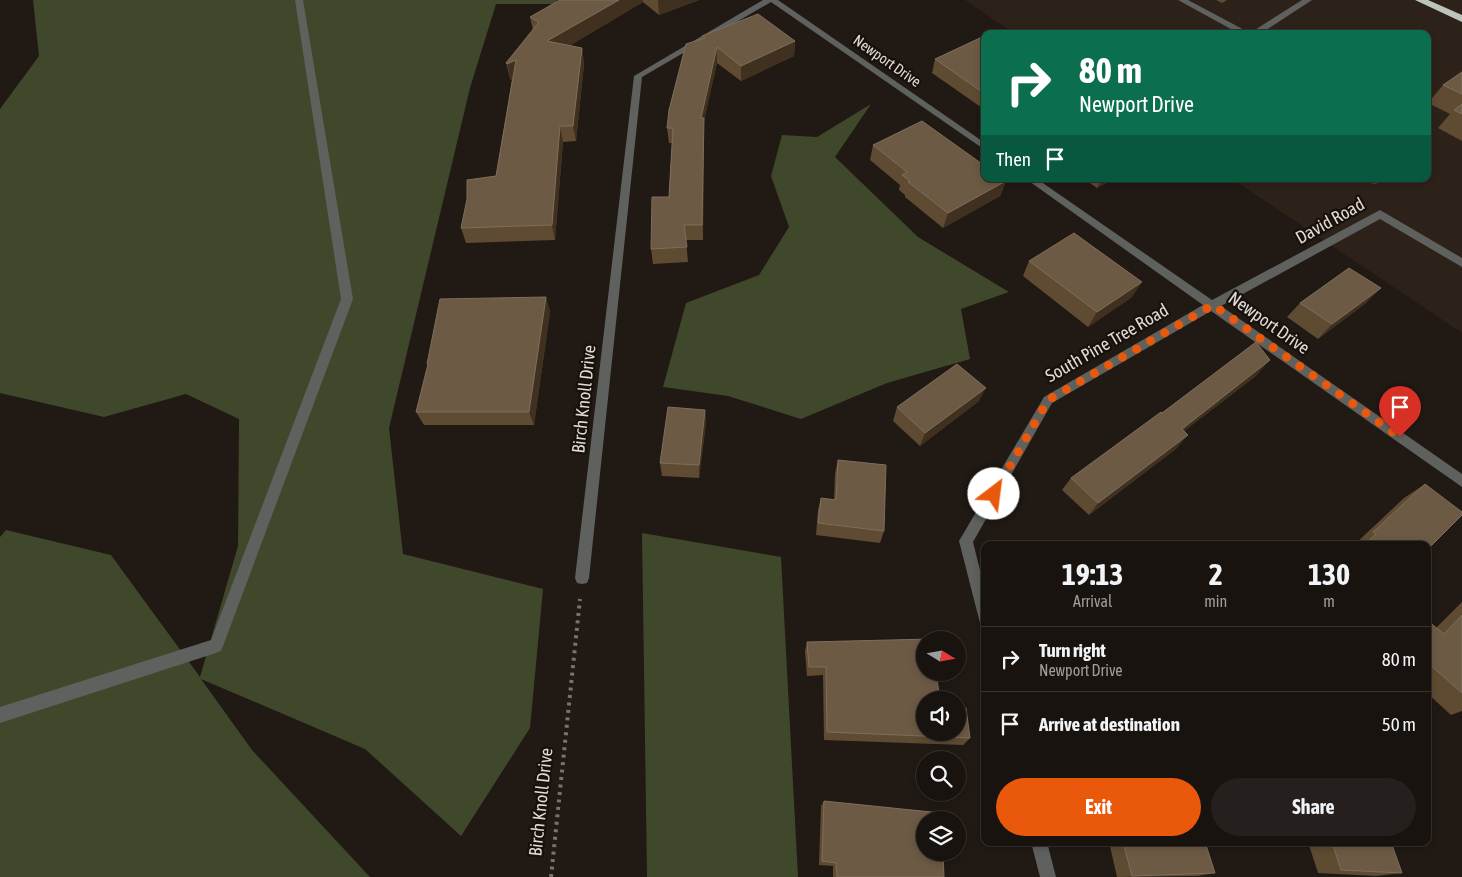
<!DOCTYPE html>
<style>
:root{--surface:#18130f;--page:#25201d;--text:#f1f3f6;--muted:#9f9e9e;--line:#36322f;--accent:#ea580c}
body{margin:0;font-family:"Asap Condensed",sans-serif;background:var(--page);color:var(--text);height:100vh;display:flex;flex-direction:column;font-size:19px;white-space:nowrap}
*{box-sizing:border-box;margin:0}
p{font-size:16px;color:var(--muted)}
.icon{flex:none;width:28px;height:28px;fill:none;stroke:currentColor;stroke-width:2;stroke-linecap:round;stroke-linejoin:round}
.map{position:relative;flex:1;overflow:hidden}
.panel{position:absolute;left:981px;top:541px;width:450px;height:305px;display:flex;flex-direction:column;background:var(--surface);border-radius:10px;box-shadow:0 2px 8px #0003,0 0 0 1px var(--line)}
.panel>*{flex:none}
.guide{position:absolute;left:981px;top:30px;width:450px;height:152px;border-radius:10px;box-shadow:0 2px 8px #0003,0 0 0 1px var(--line);background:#0b6e4f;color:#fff;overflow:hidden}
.needle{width:32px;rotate:101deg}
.controls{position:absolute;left:916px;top:631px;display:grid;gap:10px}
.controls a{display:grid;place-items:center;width:50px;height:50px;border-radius:50%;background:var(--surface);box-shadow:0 2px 8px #0003,0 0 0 1px var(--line);font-size:25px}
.pin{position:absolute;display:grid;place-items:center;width:42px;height:42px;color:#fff;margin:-51px -21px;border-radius:50% 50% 50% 0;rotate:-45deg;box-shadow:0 0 5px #0007}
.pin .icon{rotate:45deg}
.me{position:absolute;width:55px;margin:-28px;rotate:30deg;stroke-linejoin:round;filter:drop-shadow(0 0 4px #0008)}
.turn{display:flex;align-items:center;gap:18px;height:105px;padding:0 15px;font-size:22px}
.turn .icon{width:65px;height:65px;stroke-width:2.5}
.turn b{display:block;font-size:35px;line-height:42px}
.then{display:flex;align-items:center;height:48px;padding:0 15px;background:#0003;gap:10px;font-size:19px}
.eta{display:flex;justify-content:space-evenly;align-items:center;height:85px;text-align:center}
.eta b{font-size:30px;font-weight:700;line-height:35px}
.cta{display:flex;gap:10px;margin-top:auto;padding:10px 15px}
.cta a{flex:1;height:58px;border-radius:30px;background:var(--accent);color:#fff;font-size:20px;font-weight:700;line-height:58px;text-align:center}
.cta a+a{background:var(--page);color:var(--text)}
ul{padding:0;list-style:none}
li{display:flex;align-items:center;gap:15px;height:65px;padding:0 15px;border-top:1px solid var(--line)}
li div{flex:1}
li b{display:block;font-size:19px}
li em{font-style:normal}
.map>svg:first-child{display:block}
</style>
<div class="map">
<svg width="1462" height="877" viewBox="0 0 1462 877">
<rect width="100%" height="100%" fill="#201914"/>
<!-- built -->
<path fill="#2d2219" d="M965,0H1462V333L1232,179H1428V34H1015Z"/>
<!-- forest -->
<path fill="#3f482a" d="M33,0H558L554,4H496L470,88L389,428L403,554L543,589L530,728L461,836L365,749L201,679L252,750L370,877H0V537L6,530L111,555L200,677L238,546L239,419L186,394L104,417L0,393V109L39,56Z
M871,104L835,157L918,237L1009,292L961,309L970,359L887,383L801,419L728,396L663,387L686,303L759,275L789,227L771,176L782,135L817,137Z
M642,533L781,557L798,877H647Z"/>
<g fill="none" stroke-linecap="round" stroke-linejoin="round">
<!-- path -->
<path stroke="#79736f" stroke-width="4" stroke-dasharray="3 4.5" stroke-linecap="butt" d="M551,877L580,599"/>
<!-- lane -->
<path fill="#5e615d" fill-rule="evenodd" d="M295,0H303L353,299L223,646L221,651L216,653L0,723V707L211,640L341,299Z
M1178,0H1188L1250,33L1302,0H1312L1260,34H1240Z"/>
<!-- street -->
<path fill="#5e615d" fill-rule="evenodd" d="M763,0H778L985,143V150L771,2L642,77L589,578L587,583L582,584L577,583L575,578L634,76Z
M1026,179H1037L1212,300L1380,210L1462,258V267L1380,219L1221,306L1462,474V487L1211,311L1052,403L973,542L985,590V625L980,623L959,541L1044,397L1203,305Z
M1031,842H1047L1056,877H1040Z"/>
<!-- highway -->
<path fill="#bdc4bb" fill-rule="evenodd" d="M1415,0H1428L1462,15V22Z"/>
</g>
<!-- wall -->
<path fill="#5e4b32" d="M560,0H699L659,15L643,2L569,46L582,48L584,64L576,141L563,142L555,240L466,243L461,228L496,176L512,79L511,80L510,78L506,63L533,30L530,17Z
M1216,0H1227L1222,3Z
M702,36L795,41L794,56L741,81L717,63L704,120L703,240H686L688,262L653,264L651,249L669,197L672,143H669L667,128L702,39Z
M985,39V110L932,73L935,59Z
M1462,72V141L1438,128L1450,114L1428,103L1443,85Z
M873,145L1006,181L1000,196L943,228L905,197V195L899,190L900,185L870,160Z
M1084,179H1113L1097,188Z
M1342,179H1381L1376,184Z
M1029,261L1132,297L1088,327L1023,276Z
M546,297L550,312L534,425H424L416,412L428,367L427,364Z
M1300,303H1366L1318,339L1287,317Z
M1257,375L1184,431L1177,448L1089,515L1062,490L1071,478L1162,413Z
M979,401L920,446L893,421L897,407Z
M705,410L706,423L699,478L662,476L660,463Z
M838,460L884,531L880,543L816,535L818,510L821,498L834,500L835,473Z
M1425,484L1428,545H1354L1404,498Z
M1462,602V711L1451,715L1428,694V621L1436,628Z
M807,642L925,700L970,738L963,745L824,740L823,675L807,676L805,651Z
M824,801L944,877H833V866L819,865L821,806Z
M1109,842H1205L1215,873L1198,876L1117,877Z
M1308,842H1391L1402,873L1376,876L1318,873Z"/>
<!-- shaded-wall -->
<path fill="#3f301f" d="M619,0H643V2L550,57L547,41Z
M658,0H699L659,15Z
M795,41L794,56L741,81V66Z
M717,47V63L704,120L703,240L701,118Z
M582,48L584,64L576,141L573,126Z
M516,60L519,75L511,80L507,64Z
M560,126L563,142L555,240L552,225Z
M1102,179H1113L1097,188Z
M1006,181L1000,196L943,228L948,213Z
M1142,282L1132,297L1088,327L1097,312Z
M1381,288L1366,303L1318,339L1332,324Z
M546,297L550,312L534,425L529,412Z
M1270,360L1257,375L1170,442L1182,429Z
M986,388L979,401L920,446L925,433Z
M705,410L706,423L699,478V465Z
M1188,435L1177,448L1089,515L1098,503Z"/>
<!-- building -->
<path fill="#6c5a44" stroke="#7e6e5b" d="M560,0H619L547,41L582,48L573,126H560L552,225L461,228L467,199V180L496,176L516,60L507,64L506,63L539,22L530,17Z
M758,14L795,41L741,66L717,47L701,118H704L702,225H684L687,247L651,249L652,197H669L673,128H667L669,110L686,44L705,38L702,36Z
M982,37L985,39V94L935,59Z
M1462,72V94L1443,85Z
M1462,104V114L1454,110Z
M922,121L985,166V179H1002L1006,181L948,213L908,182L910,181L902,175L907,172L873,145Z
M1074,233L1142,282L1097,312L1029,261Z
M1349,268L1381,288L1332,324L1300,303Z
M546,297L529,412H416L428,364H427L440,299Z
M1256,342L1270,360L1182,429L1188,435L1098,503L1071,478L1161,412L1162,413Z
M957,364L986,388L925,433L897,407Z
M668,407L705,410L699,465L660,463Z
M838,460L886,465L884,531L818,523L821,498L836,500Z
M1425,484L1462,512V515L1428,549V545H1364L1376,534L1373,532Z
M1052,543L1106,545H1052Z
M1462,615V693L1428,663V621L1444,634Z
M931,639V640H925V672H936L940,700H925V732H958V708H966L970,738L827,732L826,667H809L807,642Z
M824,801L941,813V820H925V852H943L944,877H837L836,863L822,861Z
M1123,842H1205L1215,873L1132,876Z
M1332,842H1391L1402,873L1341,870Z"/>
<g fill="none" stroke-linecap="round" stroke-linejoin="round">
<!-- route -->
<path stroke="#ea580c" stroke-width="9" stroke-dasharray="0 16.2" d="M994,494L1048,400L1213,305L1400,437"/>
</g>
<g text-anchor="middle" stroke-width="4.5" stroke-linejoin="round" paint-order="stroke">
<!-- far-street labels -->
<g font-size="15" fill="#e0dbd7" stroke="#17100b">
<text transform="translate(887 61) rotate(35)" y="5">Newport Drive</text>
</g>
<!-- street labels -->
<g font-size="18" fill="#e0dbd7" stroke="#17100b">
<text transform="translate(1330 221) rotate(-29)" y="6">David Road</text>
<text transform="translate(1269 323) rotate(35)" y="6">Newport Drive</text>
<text transform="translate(1107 343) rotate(-30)" y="6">South Pine Tree Road</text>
<text transform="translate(584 399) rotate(-84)" y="6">Birch Knoll Drive</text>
<text transform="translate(541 802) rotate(-84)" y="6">Birch Knoll Drive</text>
</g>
</g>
</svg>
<div class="controls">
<a><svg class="needle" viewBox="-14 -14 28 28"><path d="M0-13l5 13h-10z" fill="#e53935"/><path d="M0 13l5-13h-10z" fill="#9f9e9e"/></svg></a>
<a><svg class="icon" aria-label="sound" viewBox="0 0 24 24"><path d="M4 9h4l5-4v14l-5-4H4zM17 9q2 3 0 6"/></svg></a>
<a><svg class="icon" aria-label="search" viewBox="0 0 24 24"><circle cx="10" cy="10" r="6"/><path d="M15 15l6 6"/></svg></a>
<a><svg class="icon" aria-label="layers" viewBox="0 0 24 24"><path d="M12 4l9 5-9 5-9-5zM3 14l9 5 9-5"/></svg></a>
</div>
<div class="pin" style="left:1400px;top:437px;background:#d93025"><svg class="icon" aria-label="arrive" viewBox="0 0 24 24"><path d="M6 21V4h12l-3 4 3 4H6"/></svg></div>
<svg class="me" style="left:994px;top:494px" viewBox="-20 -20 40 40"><circle r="19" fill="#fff"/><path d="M0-13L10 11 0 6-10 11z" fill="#ea580c"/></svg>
<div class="guide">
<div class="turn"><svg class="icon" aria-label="right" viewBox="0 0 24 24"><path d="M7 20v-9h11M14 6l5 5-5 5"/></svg><div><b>80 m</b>Newport Drive</div></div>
<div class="then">Then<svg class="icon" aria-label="arrive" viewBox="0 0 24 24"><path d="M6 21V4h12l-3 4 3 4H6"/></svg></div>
</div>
<section class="panel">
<div class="eta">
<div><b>19:13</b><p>Arrival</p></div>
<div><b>2</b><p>min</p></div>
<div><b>130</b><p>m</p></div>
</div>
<ul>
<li><svg class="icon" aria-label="right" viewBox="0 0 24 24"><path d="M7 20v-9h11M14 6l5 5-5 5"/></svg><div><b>Turn right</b><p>Newport Drive</p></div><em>80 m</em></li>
<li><svg class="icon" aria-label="arrive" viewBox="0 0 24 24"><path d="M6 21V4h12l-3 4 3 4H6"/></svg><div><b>Arrive at destination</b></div><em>50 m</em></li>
</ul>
<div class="cta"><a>Exit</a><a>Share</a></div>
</section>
</div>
